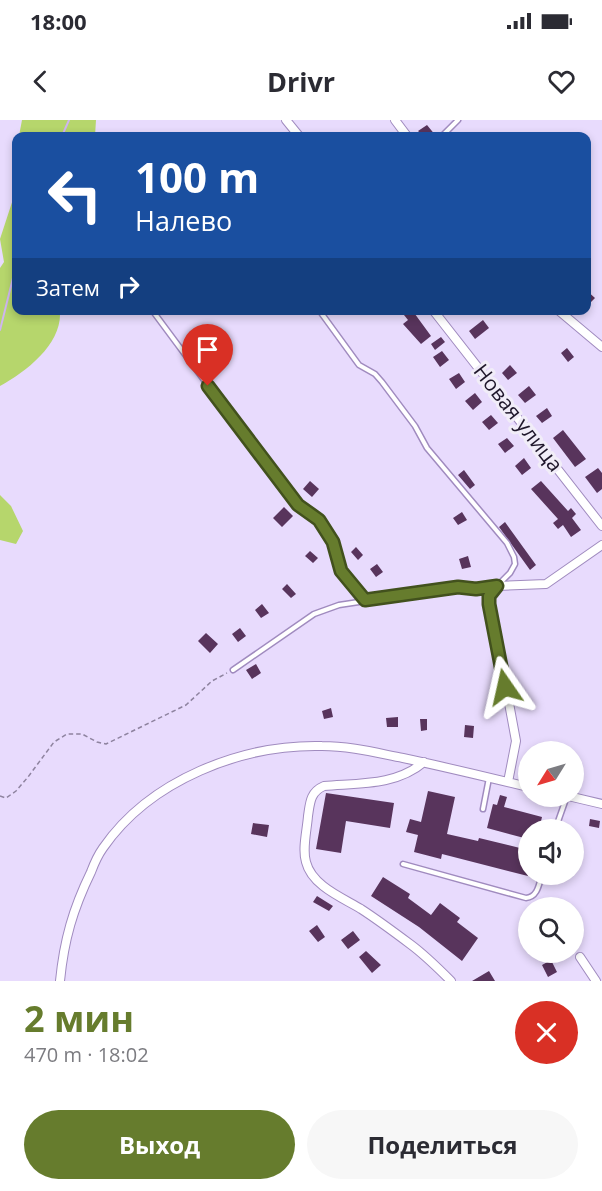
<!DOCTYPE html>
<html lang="ru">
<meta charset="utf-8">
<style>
:root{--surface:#fff;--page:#f7f7f7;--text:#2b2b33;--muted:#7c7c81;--accent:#667c2d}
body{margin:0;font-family:"Open Sans",sans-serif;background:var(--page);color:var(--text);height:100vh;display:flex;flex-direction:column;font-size:22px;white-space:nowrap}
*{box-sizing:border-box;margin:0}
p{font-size:20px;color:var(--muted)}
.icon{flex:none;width:33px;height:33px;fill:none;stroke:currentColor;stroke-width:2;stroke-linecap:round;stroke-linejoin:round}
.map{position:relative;height:861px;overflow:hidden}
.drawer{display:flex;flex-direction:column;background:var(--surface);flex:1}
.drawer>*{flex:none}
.hud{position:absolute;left:12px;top:12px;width:579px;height:183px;border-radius:12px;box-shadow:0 3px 9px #0003;background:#1a4fa0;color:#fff;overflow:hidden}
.needle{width:39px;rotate:233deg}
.fabs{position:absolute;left:518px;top:621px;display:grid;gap:12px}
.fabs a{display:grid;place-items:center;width:66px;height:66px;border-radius:50%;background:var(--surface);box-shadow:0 3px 9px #0003;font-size:30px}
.pin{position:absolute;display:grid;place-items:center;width:51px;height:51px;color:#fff;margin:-62px -26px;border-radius:50% 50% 50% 0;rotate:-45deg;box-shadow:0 0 6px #0007}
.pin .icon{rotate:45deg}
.me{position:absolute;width:66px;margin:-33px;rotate:349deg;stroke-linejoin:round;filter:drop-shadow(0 0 4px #0008)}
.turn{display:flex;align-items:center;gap:21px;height:126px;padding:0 24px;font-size:27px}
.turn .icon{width:78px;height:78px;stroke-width:2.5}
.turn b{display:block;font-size:42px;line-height:51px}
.then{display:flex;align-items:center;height:57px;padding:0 24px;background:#0003;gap:12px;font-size:22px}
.round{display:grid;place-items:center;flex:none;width:63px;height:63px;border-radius:32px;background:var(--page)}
.summary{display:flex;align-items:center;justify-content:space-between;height:102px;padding:0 24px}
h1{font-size:36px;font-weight:700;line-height:45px;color:var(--accent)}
.button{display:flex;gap:12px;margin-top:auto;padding:12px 24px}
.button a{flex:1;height:69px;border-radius:36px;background:var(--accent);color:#fff;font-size:24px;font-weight:700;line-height:69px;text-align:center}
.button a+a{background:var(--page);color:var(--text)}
.status{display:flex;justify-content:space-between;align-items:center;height:42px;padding:0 30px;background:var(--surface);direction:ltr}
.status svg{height:16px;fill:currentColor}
header{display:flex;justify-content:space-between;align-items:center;height:78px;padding:0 24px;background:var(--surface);font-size:27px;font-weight:700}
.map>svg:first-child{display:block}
</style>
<div class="status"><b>18:00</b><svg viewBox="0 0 49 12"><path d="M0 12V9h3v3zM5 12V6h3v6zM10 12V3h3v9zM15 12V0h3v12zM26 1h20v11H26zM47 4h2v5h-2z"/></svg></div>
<header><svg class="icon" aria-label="back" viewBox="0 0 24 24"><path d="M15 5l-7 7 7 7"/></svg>Drivr<svg class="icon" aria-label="heart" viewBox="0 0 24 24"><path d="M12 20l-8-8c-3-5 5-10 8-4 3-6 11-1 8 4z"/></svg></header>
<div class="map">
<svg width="602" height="861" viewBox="0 0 602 861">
<rect width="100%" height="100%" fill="#e8dbfd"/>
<!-- green -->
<path fill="#b6d66c" d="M22,0H96L95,16H19Z
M16,70V190L60,191C62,224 27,251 0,266V148L4,142L0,119Z
M0,375L11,386L23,411L16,424L0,420Z"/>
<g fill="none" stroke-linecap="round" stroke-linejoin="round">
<!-- stream -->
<path stroke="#ceb5f0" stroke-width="2" d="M62,16L69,0
M0,210L16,146"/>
</g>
<!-- building -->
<path fill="#58345c" d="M427,5L436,16H423L418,11Z
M586,170L595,178L586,187Z
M400,190H412L431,216L421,224L403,204L408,200Z
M483,200L489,208L475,219L469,211Z
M441,217L445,222L435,230L431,224Z
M218,219L230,234L221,241L209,226Z
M567,228L574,237L568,242L561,233Z
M442,231L449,240L440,247L433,237Z
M510,245L517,253L508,260L502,253Z
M459,253L465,262L456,269L449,259Z
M529,266L536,275L525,283L518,275Z
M475,273L482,282L473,290L465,281Z
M547,288L552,296L542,303L536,296Z
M491,295L498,303L489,310L482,302Z
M563,310L586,339L575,347L553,318Z
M507,318L514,326L505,333L498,324Z
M524,338L531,348L522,355L515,346Z
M598,348L602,353V369L597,373L585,357Z
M464,350L475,365L470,369L458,355Z
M310,361L319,369L312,377L303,369Z
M541,361L568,391L571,388L576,394L572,398L581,410L571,417L563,405L558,409L553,403L558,399L531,369Z
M284,387L293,396L282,407L273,398Z
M462,392L467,400L458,405L453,398Z
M505,402L536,445L530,450L499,407Z
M356,427L363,435L358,440L351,432Z
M310,431L318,438L313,443L305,436Z
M468,436L471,447L462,449L459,439Z
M377,444L383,452L376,457L370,449Z
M287,464L296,474L291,478L282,469Z
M262,484L269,493L261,498L255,490Z
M240,508L246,516L238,522L232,514Z
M206,513L218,524L210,533L198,521Z
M256,544L261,553L252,559L246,550Z
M331,588L333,597L324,599L322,591Z
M398,597V607H387L386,598Z
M420,599H427V610L421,611Z
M465,605L474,606L473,618L464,617Z
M428,671L455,677L447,714L478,721L479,718L528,730V756L442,734L441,739L414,732L418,715L406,712L410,699L421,702Z
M326,673L394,683L390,708L346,701L341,733L316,729Z
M500,675L507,677L504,687L542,697L539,710H528V719L487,708L493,684L497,685Z
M590,699L600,701L599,708L589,706Z
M253,703L269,705L267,717L251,714Z
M383,757L410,774L408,778L431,795L440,783L460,798L457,802L478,818L462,841L419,807L371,776Z
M317,776L333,786L329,791L313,782Z
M317,805L325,817L318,822L309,811Z
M353,811L360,820L348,829L341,820Z
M366,831L381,845L372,853L359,837Z
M551,840L557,852L548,857L542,845Z
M489,851L495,861H472Z"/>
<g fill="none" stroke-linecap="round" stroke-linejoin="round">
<defs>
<path id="lane" d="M442,16L458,0
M152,190L279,361L298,385L319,400L333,422L341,451L364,480
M233,550L314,494L339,485L458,467L476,469L497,466L510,453L515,444L514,437L507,423L427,328L415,306L382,262L375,254L359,245L319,190
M483,689L489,658
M555,710L567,676
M403,744L526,778C538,777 539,764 542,754"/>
<path id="street" d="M286,0L299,16
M395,0L407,16
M433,190L602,406
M558,190L602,227
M424,642C396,666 358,663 324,666C310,672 310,683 308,696C307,710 302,729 306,742C312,766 343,778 361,789C378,800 394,812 410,824C425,835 438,848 451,861
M508,662L516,621L489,475L497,466L546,464L602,425
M568,676L602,684
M580,837L596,861
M60,861C64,820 73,789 91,752C94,744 98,735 103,728C150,660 242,624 322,626C350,626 377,633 403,638C445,647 487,657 528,667"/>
</defs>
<!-- lane casing -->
<use href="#lane" stroke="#a08bbf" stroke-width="7"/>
<!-- street casing -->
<use href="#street" stroke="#a08bbf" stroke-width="10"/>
<!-- path -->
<path stroke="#8e839f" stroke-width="1.5" stroke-dasharray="4.5 3" stroke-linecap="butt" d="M0,676L6,678L16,671L28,657L54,622L67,614H82L97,622L106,624L186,585L212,561L227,553"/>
<!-- lane -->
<use href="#lane" stroke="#fff" stroke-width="4"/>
<!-- street -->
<use href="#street" stroke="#fff" stroke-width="8"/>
</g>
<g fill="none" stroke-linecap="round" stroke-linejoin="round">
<defs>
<path id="route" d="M208,266L298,385L319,400L333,422L341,451L365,480L458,467L476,469L497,466L489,476V484L505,567"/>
</defs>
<!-- route casing -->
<use href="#route" stroke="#42511d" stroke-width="15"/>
<!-- route -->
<use href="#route" stroke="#667c2d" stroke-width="10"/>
</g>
<g text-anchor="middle" stroke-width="6" stroke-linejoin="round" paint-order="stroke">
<!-- street labels -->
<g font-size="21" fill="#1f172b" stroke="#f1edf8">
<text transform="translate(518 298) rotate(52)" y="7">Новая улица</text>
</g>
</g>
</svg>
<div class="fabs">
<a><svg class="needle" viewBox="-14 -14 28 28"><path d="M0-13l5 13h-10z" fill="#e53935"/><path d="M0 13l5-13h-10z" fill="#7c7c81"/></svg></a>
<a><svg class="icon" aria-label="sound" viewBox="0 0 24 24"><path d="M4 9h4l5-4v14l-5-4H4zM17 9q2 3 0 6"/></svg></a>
<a><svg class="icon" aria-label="search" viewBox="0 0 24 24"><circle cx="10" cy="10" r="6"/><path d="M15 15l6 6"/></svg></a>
</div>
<div class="pin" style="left:208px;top:266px;background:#d93025"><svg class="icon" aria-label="arrive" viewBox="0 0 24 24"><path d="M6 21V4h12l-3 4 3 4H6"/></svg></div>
<svg class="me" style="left:505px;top:567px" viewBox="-20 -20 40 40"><path d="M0-17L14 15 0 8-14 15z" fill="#667c2d" stroke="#fff" stroke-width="4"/></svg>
<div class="hud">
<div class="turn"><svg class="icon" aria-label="left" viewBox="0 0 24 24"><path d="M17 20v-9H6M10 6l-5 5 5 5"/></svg><div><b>100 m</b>Налево</div></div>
<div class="then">Затем<svg class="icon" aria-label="right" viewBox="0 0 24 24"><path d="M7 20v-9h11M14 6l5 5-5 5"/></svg></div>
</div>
</div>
<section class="drawer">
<div class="summary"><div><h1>2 мин</h1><p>470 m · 18:02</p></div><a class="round" style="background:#d93025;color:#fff"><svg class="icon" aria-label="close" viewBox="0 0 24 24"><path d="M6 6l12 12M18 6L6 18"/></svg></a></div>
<div class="button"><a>Выход</a><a>Поделиться</a></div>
</section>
